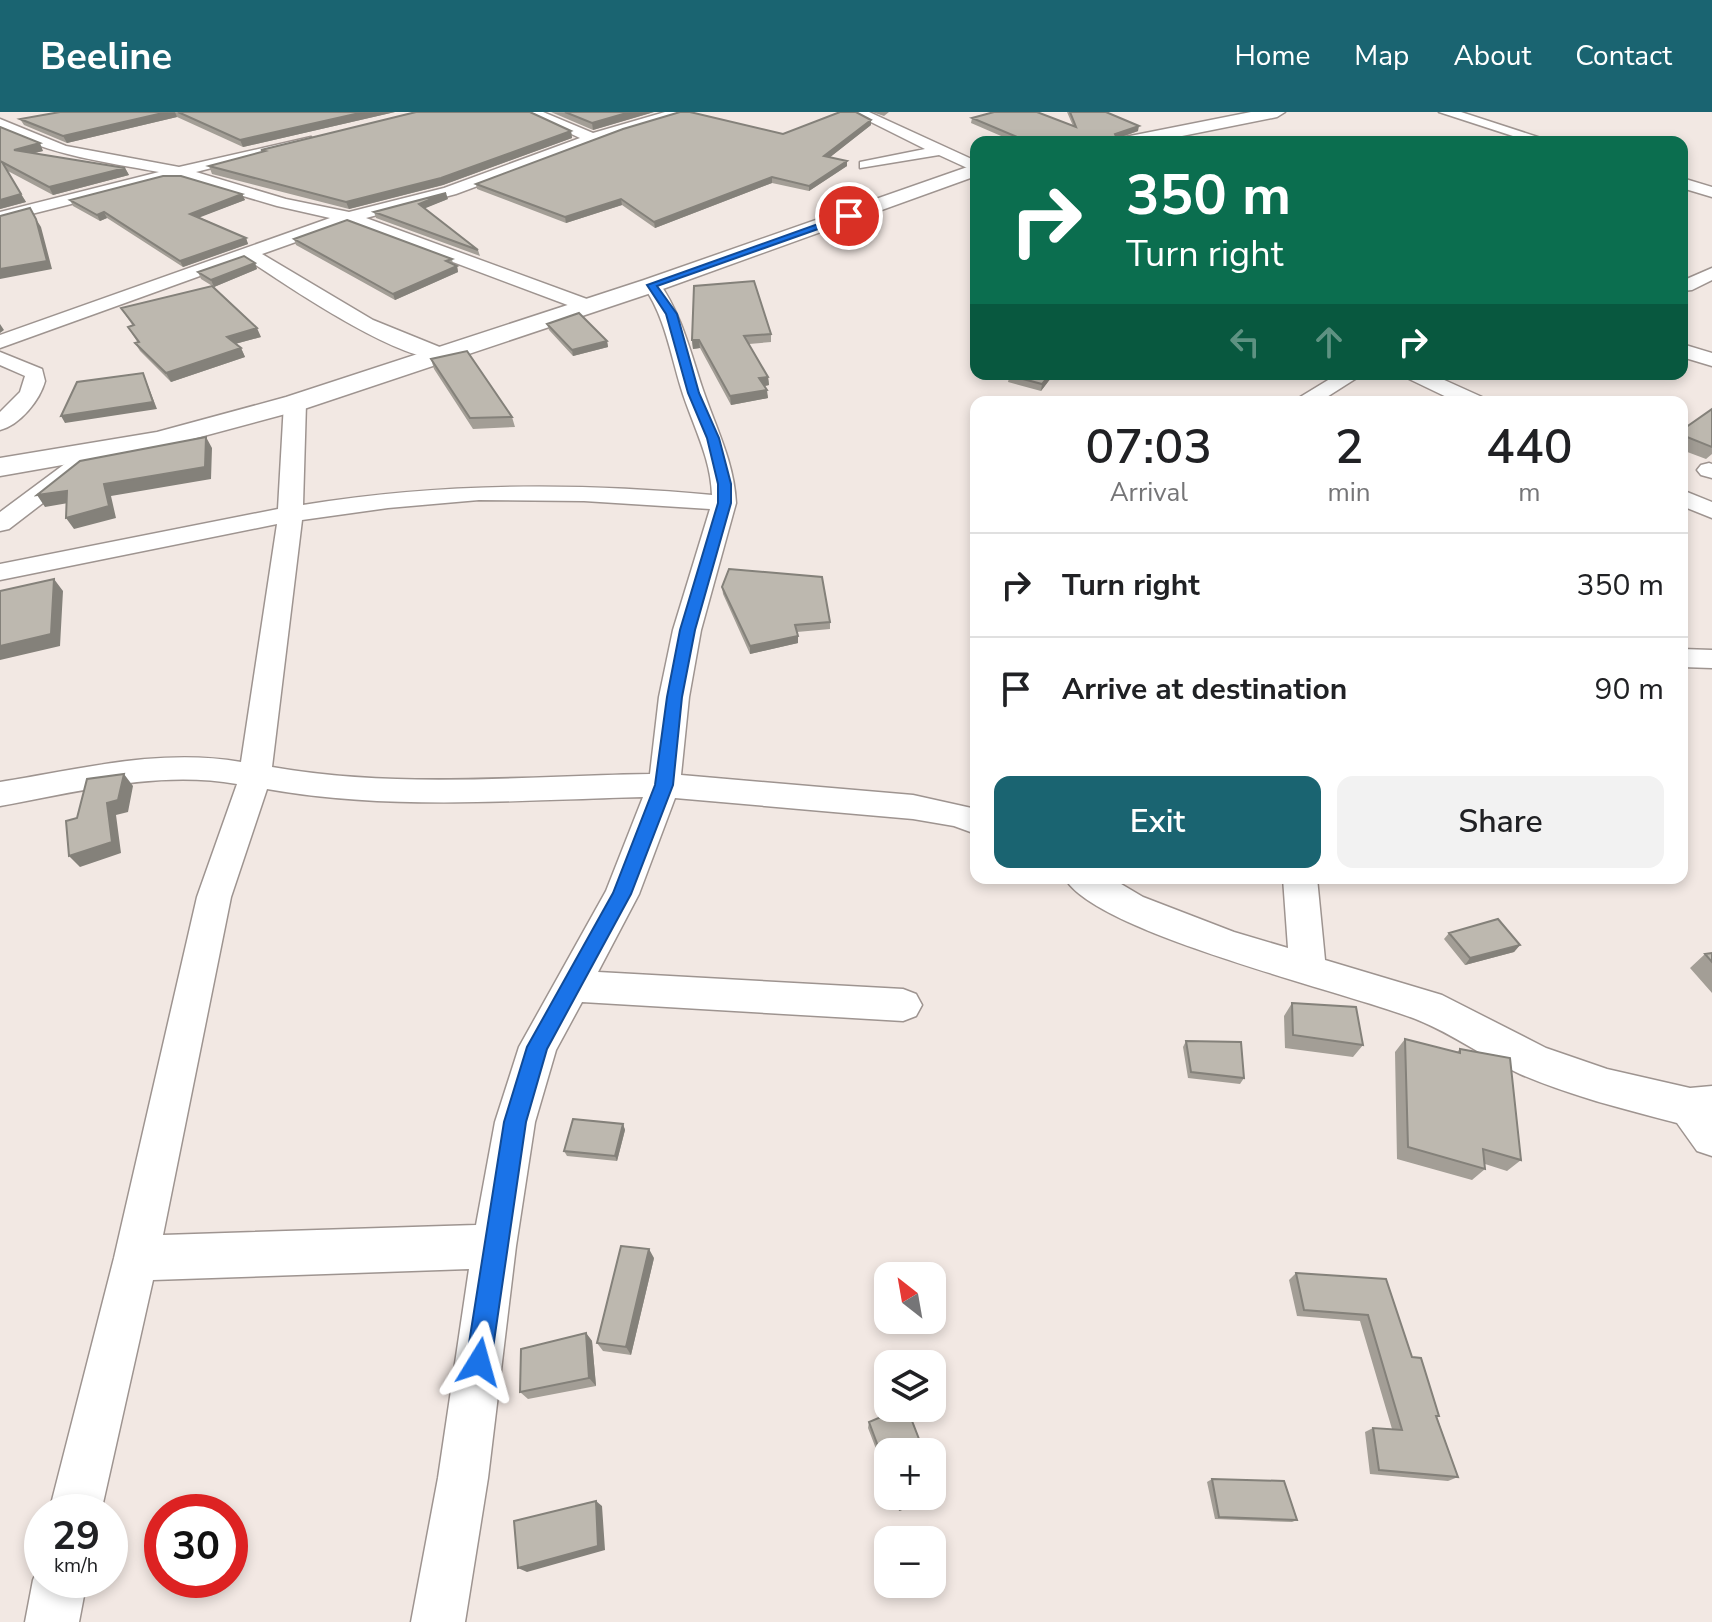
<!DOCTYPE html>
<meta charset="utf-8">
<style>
:root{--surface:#fff;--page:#f2f2f2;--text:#202124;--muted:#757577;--line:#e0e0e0;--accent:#1a6471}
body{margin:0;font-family:"Nunito Sans",sans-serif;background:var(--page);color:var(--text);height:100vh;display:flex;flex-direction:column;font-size:30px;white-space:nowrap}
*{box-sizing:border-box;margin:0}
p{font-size:26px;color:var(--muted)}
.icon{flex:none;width:44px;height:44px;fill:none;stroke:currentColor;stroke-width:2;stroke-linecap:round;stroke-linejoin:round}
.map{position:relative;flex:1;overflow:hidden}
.sheet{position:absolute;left:970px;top:284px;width:718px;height:488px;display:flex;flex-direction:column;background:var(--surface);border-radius:16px;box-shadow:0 4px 12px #0003}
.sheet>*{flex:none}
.hud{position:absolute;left:970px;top:24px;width:718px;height:244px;border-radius:16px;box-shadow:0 4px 12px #0003;background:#0b6e4f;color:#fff;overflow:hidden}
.needle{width:52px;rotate:329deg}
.fabs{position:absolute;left:874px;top:1150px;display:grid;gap:16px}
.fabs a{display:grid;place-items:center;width:72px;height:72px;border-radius:16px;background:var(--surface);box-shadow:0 4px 12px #0003;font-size:40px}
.speed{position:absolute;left:24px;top:1382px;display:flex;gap:16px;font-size:40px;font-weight:700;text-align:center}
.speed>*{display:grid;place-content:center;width:104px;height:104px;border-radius:50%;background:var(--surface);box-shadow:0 4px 12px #0003;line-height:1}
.speed small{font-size:20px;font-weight:400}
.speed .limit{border:12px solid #d22;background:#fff;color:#111}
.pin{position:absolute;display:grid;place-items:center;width:68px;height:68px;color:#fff;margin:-34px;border:4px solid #fff;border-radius:50%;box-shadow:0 2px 8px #0007}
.me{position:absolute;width:88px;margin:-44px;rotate:8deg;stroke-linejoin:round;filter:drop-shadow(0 0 6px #0008)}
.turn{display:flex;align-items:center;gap:28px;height:168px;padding:0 24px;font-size:36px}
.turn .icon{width:104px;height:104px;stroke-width:2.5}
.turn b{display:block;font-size:56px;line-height:68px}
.lanes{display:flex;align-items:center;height:76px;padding:0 24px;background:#0003;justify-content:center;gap:40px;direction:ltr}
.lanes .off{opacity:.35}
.eta{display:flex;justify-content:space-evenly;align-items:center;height:136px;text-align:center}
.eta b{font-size:48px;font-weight:600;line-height:56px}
.primary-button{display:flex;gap:16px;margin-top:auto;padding:16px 24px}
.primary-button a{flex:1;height:92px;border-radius:16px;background:var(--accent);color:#fff;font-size:32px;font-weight:600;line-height:92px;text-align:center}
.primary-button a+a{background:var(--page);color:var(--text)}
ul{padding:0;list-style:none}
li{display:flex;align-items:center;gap:24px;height:104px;padding:0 24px;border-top:2px solid var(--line)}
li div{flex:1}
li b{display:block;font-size:30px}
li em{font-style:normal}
header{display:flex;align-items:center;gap:48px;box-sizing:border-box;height:112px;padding:0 40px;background:var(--accent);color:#fff}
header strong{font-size:38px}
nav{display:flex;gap:44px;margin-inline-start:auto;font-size:28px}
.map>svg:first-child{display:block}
</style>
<header>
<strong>Beeline</strong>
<nav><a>Home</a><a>Map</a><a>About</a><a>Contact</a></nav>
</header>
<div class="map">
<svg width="1712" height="1510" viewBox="0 0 1712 1510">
<rect width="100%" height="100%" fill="#f2e8e3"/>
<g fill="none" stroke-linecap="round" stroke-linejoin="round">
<defs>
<path id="minor" d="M524,0H543L593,21L665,0H688L623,20L456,82L366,106L595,190L597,194L595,198H581L349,111L262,142L373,208L447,238L450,242L447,246C407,256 283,171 247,147L0,236V223L330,106L277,94L178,65L0,110V100L159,60C104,50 50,43 0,17V7L66,34L179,55L311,25V31L196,60L286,87L349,100L444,76L580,26Z
M851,0H869L976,49V60L939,43L860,56V50L925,37Z
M1439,0H1461L1553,30H1531Z
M1682,66L1712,75V85L1682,76Z
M1712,156V168L1692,178L1682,179V169Z
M652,167L658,169C682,203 690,239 703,278C716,316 734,350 736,391L701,518L689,585L681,663L913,683L976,697V722L954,714L913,707L675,686L639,782L598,860L903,877L916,882L922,893L916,904L903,909L582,890L556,938L535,1010L516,1134L488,1366L465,1510H411L438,1366L469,1157L153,1168L101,1400H49L114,1146L197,785L237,672C157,658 78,680 0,694V670C81,657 160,636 241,650L277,412L0,468V452L278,397L284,291L295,285L306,291L303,393C439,371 574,370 712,383C711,345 692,312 681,276C670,240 665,205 643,173ZM479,388L584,389L710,397L673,518L659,585L650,662C525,664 395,677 272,655L302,408L388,396ZM267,677C390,699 519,688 643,685L606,779L519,935L495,1010L476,1113L163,1123L231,785Z
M1682,232L1712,241V254L1682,245Z
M0,240L42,257L45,269C40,288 20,313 0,318V300L20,280L25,264L0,253Z
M1338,262H1363L1319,290H1292Z
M1404,262H1431L1482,285L1485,290H1457L1407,266Z
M74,349L82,351L86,356L82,361L9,417L0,419V400L66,351Z
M1709,351L1712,352V366L1701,363L1697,358L1701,353Z
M1682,378L1712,390V406L1682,394Z
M1682,537L1712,538V556L1682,555Z
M1065,766H1111L1143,785L1234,820L1288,836L1283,766H1317L1325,848L1442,883L1546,936L1607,957L1690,976L1712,974V1044L1697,1039L1677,1011C1624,997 1571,984 1520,962C1485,946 1453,922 1418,908C1351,881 1094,821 1065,766Z
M41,1449L42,1468H87L79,1510H25L33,1468Z"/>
<path id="tertiary" d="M1251,0H1285L1277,5L1152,30H1116L1125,25Z
M976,52V64L660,178L304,297L159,336L0,364V346L157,320L286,285L644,168Z"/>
</defs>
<!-- minor casing -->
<use href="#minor" stroke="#9e9490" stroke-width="3"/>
<!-- tertiary casing -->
<use href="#tertiary" stroke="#9e9490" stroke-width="3"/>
<!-- minor -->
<use href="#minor" fill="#fff" fill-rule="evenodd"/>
<!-- tertiary -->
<use href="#tertiary" fill="#fff" fill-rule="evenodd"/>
</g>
<!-- wall -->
<path fill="#a39e96" d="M61,0H395L243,35L177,5L67,31L24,13L20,7Z
M551,0H654L593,18Z
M872,0H889L884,4Z
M1067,0H1106L1138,19L1117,27L1178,30H1015L971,11L972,6L1073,14Z
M871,13L830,45L847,49V54L809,79L772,71L655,116L622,93L566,111L477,77L476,72Z
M0,15L43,39L34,41L125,56L129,63L53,83L6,58L26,90L0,97Z
M571,19L572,26L443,73L349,97L212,62L209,54L262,40L261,38Z
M242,82L245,88L199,105L246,126L248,132L183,155L107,106L100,109L73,94L70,88Z
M448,87L424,96L478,138L480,144L376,106L374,100Z
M294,127L452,147L453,152L457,154L458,160L395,188L296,133Z
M255,151L257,157L214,175L201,167L198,160Z
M121,196L261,225L235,232L241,236L245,245L171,270L140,239L135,231H138L128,215L133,214Z
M547,212L607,229L608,235L573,244L549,218Z
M771,222V230L749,232L768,265L769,273L765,274L768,286L731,293L700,236L693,237L692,228Z
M431,247L512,305L515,315L473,317L434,257Z
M1010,262H1054L1041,279L1008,270Z
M1712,297V342L1706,347L1682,338V318Z
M722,475L830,510V517L797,520L798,531L750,542L723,482Z
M1449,821L1520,833L1514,840L1465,853L1444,827Z
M1712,841V881L1690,856L1705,842Z
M1292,891L1363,933L1353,945L1285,936L1284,904Z
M1405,927L1457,940L1460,937L1521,1048L1507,1059L1485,1052V1057L1472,1068L1397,1047L1395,940Z
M1186,929L1244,966L1240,972L1188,966L1183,935Z
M623,1012L625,1018L617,1049L567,1044L564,1039Z
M654,1146L631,1243L603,1239L597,1231Z
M1296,1161L1386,1167L1412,1245L1439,1304L1437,1305L1458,1365L1448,1369L1370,1362L1365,1320L1373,1316L1392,1317L1360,1209L1297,1204L1289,1168Z
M586,1221L592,1229L596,1274L528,1287L520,1280Z
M869,1310L888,1340V1368L868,1316Z
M1212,1367L1297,1408L1292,1410L1215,1407L1207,1370Z
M941,1381L938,1386L899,1399L894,1384H932Z"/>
<!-- shaded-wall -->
<path fill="#84817a" d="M167,0H175L177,5L67,31L63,24Z
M364,0H395L243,35L240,28Z
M630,0H654L593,18L592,11Z
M871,8V13L824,50V44Z
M1139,14L1138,19L1115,27V22Z
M571,19L572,26L443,73L349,97L346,90Z
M40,31L43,39L18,45L14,38Z
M847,49V54L809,79V74Z
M125,56L129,63L53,83L49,75Z
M772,65V71L655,116L654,110Z
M446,81L448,87L421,98L419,92Z
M21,82L26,90L0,97V88Z
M242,82L245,88L193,108L190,102Z
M621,87L622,93L566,111L565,105Z
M104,100L107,106L100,109L97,103Z
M36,107L41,115L52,157L0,167V157Z
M246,126L248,132L183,155L180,149Z
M255,151L257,157L214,175L211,168Z
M457,154L458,160L395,188L393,182Z
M0,212L4,218L0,221Z
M257,216L261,225L231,233L227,225Z
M692,228H699L700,236L693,237Z
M607,229L608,235L573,244L572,238Z
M241,236L245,245L171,270L166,261Z
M143,261L157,297L65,311L61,304Z
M1050,262H1054L1041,279L1042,272Z
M768,265L769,273L760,275L759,266Z
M767,278L768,286L731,293L730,284Z
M206,325L212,336L211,367L111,384L116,406L74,417L66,406L104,372Z
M67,379L74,390L45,395L37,383Z
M54,467L63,479L60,534L0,548V534Z
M798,524V531L750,542V534Z
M124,662L133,674L128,700L116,703L121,741L80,755L69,744L107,691Z
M1520,833L1514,840L1465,853L1470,846Z
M623,1012L625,1018L617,1049L615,1044Z
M649,1137L654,1146L631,1243L626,1235Z
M586,1221L592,1229L596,1274L589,1266Z
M941,1381L938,1386L899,1399L901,1394Z
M596,1389L602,1394L605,1438L527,1460L518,1456Z"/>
<!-- building -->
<path fill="#bdb8af" stroke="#84817a" stroke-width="2" d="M60,0H167L63,24L20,7Z
M178,0H364L240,28Z
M416,0H530L571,19L441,66L346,90L209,54L265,39L261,38Z
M565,0H630L592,11Z
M680,0H690L783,22L840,0H856L871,8L824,44L847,49L809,74L772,65L654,110L621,87L565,105L476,72L623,17Z
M994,0H1037L1076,15L1070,0H1106L1139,14L1115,22L1117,27L1166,25L1178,30H1029L972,6Z
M0,15L40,31L14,38L125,56L49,75L2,50L21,82L0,88Z
M163,64H181L242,82L190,102L246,126L180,149L104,100L97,103L70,88Z
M446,81L419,92L478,138L374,100Z
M30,96L36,107L47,149L0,157V104Z
M347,108L452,147L446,149L457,154L393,182L294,127Z
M244,144L255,151L211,168L198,160Z
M754,169L771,222L744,224L768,265L759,266L767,278L730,284L699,228H692L694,174Z
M212,174L257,216L227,225L241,236L166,261L135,231L139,230L128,215L134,213L121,196Z
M579,201L607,229L572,238L547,212Z
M467,239L512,305L470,306L431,247Z
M143,261L153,290L61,304L77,270Z
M1010,262H1050L1042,272L1008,263Z
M1712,297V335L1682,323V318Z
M206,325L205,355L104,372L109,394L66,406L67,379L37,383L80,349Z
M729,457L822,465L830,510L795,513L798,524L750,534L722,475Z
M54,467L51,522L0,534V479Z
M124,662L118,688L107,691L112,730L69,744L66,709L77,706L87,667Z
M1498,807L1520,833L1470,846L1449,821Z
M1712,841V850L1705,842Z
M1292,891L1356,895L1363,933L1293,923Z
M1405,927L1460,941V937L1510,946L1521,1048L1483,1037L1485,1057L1408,1035Z
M1186,929L1241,930L1244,966L1191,960Z
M573,1007L623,1012L615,1044L564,1039Z
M621,1134L649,1137L626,1235L597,1231Z
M1296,1161L1386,1167L1412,1245L1421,1246L1439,1304H1436L1458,1365L1379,1358L1373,1316L1402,1318L1368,1203L1304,1198Z
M586,1221L589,1266L520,1280L521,1237Z
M902,1296H907L924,1340H888V1361L869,1310Z
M932,1359L941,1381L932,1384Z
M1212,1367L1284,1369L1297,1408L1219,1405Z
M897,1384H930L901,1394Z
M596,1389L598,1434L518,1456L514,1409Z"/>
<!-- route -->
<path fill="#1a73e8" stroke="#114b97" stroke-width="2" d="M849,101L852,105L657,174L677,202L699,281L719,326L731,372V391L695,518L682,585L673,673L631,782L547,937L526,1010L491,1250L488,1259L479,1263L470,1259L466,1250L504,1010L527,935L613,781L655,673L667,585L680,518L718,391V372L707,326L688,281L666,202L647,173Z"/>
</svg>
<div class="fabs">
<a><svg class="needle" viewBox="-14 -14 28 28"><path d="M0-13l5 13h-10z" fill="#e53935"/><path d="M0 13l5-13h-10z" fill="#757577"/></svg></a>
<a><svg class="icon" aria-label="layers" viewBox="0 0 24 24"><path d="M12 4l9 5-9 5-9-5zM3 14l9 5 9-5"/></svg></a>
<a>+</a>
<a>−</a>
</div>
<div class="speed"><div>29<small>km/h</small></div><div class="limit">30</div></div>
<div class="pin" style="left:849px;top:104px;background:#d93025"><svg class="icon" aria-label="arrive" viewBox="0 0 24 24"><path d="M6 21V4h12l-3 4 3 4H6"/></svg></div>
<svg class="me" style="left:479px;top:1250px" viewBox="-20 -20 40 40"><path d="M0-17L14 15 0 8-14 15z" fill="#1a73e8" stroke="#fff" stroke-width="4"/></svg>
<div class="hud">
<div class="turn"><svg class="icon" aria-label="right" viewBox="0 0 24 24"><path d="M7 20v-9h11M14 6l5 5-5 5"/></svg><div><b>350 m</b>Turn right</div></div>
<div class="lanes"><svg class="icon off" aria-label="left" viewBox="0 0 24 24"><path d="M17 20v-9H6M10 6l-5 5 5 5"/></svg><svg class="icon off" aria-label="ahead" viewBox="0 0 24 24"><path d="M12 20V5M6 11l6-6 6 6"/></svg><svg class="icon" aria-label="right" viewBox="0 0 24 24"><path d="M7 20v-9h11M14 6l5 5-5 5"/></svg></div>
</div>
<section class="sheet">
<div class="eta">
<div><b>07:03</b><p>Arrival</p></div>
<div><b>2</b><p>min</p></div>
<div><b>440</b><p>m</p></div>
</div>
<ul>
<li><svg class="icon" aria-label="right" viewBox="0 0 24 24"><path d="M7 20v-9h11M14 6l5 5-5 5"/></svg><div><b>Turn right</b></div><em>350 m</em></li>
<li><svg class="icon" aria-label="arrive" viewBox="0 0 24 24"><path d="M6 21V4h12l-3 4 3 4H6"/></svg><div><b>Arrive at destination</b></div><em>90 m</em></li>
</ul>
<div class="primary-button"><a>Exit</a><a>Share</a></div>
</section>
</div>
